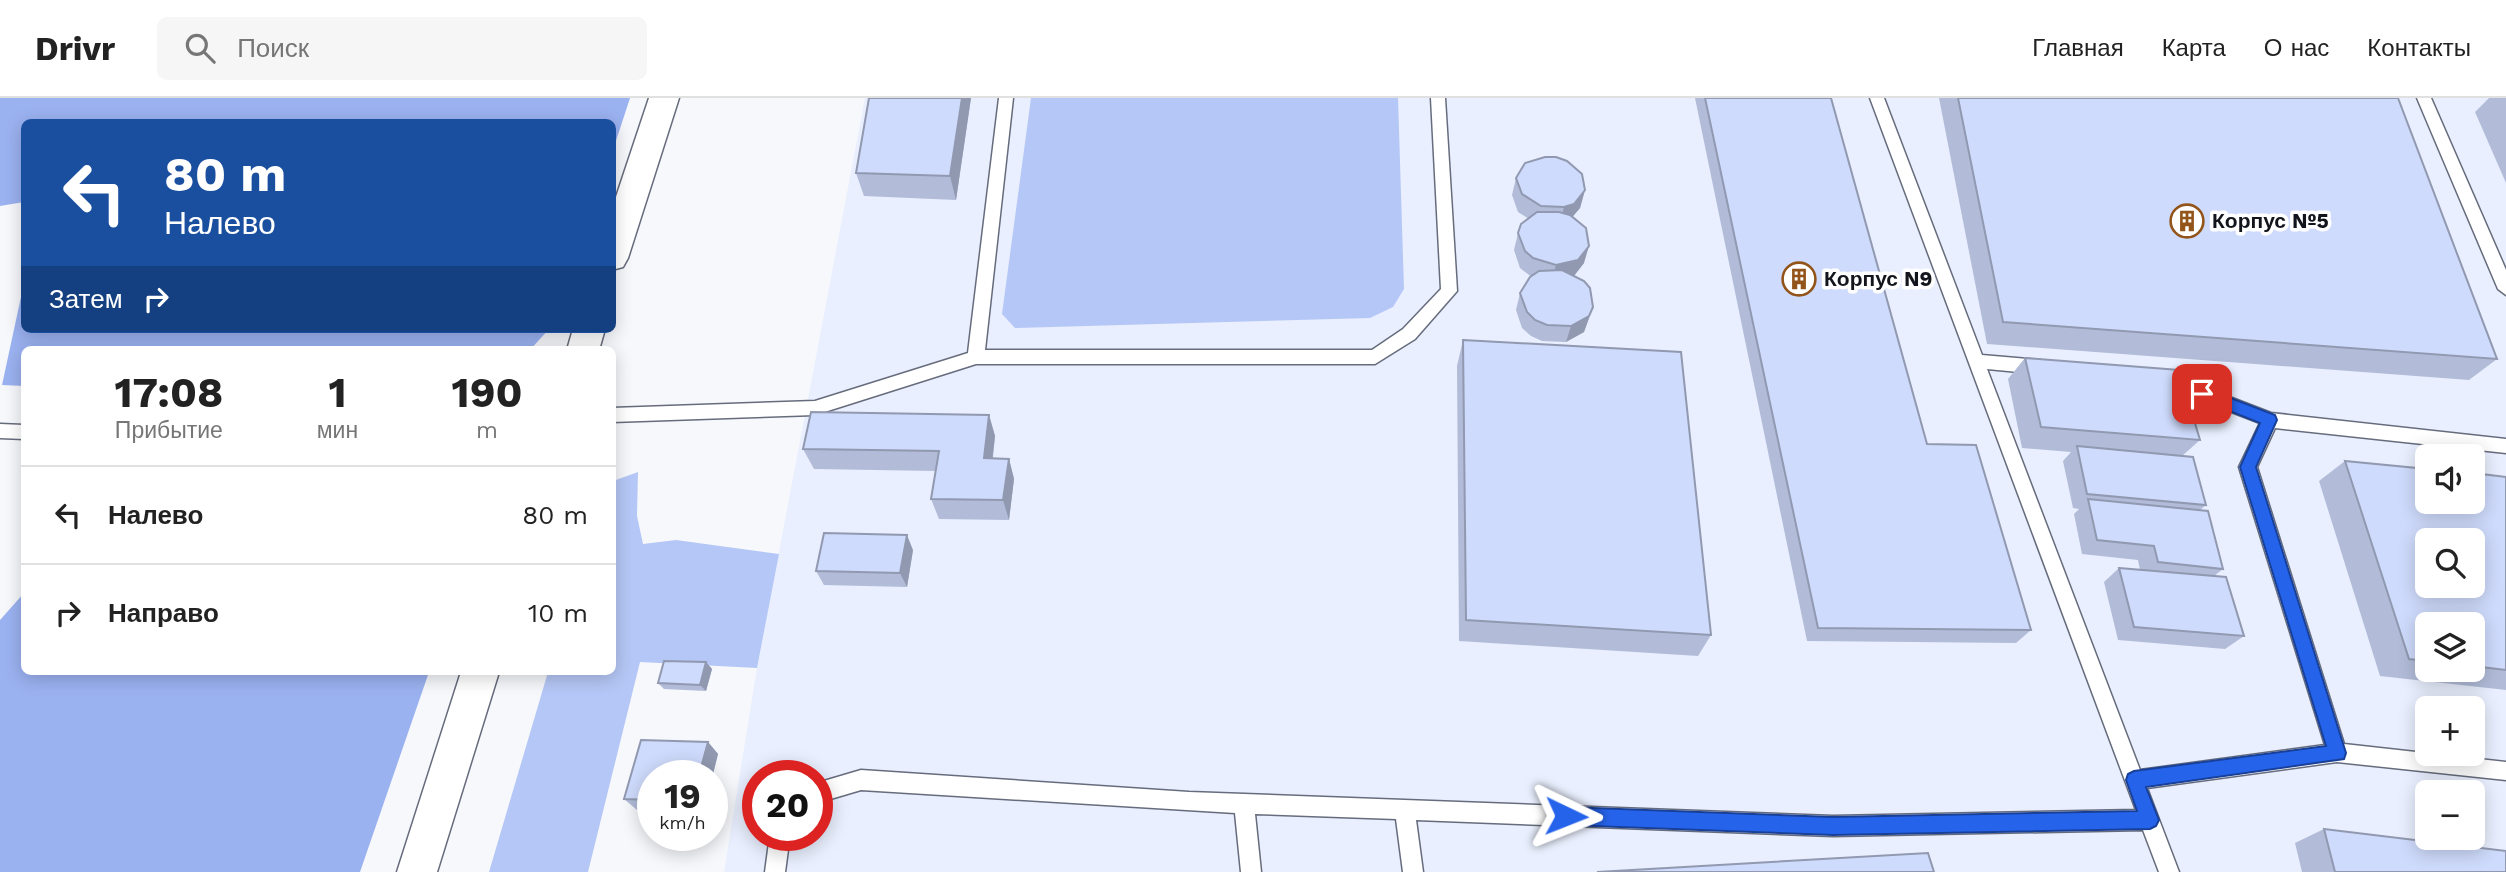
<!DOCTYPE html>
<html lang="ru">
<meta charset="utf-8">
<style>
:root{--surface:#fff;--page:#f6f6f6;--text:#222;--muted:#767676;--line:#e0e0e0}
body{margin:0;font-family:"Work Sans",sans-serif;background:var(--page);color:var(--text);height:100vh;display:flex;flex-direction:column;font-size:26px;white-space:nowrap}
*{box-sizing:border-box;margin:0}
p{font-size:23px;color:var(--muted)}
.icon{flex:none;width:38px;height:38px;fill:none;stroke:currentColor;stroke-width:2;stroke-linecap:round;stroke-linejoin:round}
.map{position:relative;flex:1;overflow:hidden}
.side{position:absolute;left:21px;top:248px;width:595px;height:329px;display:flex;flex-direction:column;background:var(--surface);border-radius:10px;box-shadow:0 4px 18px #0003}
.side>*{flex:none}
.top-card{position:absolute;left:21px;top:21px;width:595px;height:214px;border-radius:10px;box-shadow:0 4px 18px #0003;background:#1a4fa0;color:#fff;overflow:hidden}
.tools{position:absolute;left:2415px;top:346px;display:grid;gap:14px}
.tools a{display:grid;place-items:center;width:70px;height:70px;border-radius:10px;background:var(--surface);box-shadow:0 4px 18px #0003;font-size:35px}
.speed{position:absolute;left:637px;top:662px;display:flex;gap:14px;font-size:35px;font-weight:700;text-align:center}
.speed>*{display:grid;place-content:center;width:91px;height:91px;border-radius:50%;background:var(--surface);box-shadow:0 4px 18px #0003;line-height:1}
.speed small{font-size:18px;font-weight:400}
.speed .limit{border:10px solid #d22;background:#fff;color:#111}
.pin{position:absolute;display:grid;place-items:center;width:60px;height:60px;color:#fff;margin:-30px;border-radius:14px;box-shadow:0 4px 10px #0006}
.me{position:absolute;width:77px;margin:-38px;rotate:92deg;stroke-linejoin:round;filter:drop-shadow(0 0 5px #0008)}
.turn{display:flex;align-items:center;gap:24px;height:147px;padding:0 28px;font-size:32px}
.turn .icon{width:91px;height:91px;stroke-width:2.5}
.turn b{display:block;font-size:49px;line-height:60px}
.then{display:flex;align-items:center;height:66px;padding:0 28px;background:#0003;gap:14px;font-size:26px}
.eta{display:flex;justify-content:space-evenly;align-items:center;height:119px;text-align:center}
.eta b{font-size:42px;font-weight:700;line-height:49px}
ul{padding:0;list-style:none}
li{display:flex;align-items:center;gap:21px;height:98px;padding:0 28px;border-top:2px solid var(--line)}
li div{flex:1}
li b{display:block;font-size:26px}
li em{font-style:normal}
header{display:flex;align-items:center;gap:42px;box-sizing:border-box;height:98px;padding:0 35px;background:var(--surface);border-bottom:2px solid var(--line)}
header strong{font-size:33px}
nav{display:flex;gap:38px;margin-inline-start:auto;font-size:24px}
.search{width:490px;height:63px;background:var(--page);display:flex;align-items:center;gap:18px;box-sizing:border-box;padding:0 24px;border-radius:10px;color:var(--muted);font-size:26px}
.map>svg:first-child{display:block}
</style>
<header>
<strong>Drivr</strong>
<div class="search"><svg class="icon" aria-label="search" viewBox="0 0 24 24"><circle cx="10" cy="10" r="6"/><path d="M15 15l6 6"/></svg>Поиск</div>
<nav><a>Главная</a><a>Карта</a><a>О нас</a><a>Контакты</a></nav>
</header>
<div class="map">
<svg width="2506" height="774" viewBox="0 0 2506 774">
<rect width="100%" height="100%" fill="#f7f8fc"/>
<!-- built -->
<path fill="#e9effe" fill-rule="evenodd" d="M865,0H2506V774H724L757,570ZM2427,359H2473V404H2427ZM2427,443H2473V488H2427ZM2427,527H2473V572H2427ZM2427,611H2473V656H2427ZM758,677H817V737H758ZM2427,695H2473V740H2427Z"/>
<!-- green -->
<path fill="#b5c7f6" d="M1031,0H1398L1404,191L1393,209L1370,220L1015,230L1002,216Z
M638,374L637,418L643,446L676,442L779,456L757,570L640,564L588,774H489L548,574H612L613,383Z"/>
<!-- forest -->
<path fill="#9bb2f1" d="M0,0H630L613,52L612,24H24V104L0,108Z
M24,185V231H549L530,252H24V288L2,287Z
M24,495V574H429L360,774H0V522Z"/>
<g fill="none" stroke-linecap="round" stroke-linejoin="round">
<defs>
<path id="service" d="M999,0H1013L985,252H1372L1403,231L1441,191L1431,0H1445L1457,193L1415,241L1375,266H976L815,317L612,324V310L815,303L968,255Z
M1870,0H1884L1982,257L2040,262L2046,264L2048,269L2046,274L2040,276L1987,271L2140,672L2325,647L2239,369L2260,325L2156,285L2154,280L2156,275L2162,273L2271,315L2506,341V355L2275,330L2257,369L2344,646L2506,664V682L2337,664L2147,690L2179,774H2159L2143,732L1833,738L1416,722L1423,774H1403L1396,721L1255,716L1261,774H1241L1235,715L861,692L817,705V685L861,672L1189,694L1833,718L2136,712Z
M2417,0H2431L2506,172V197L2498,191Z
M0,326L24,327V341L0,340Z
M770,737H790L785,774H765Z"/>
<path id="minor" d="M649,0H679L628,160L623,169L612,172V111Z
M573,231H605L599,252H567Z
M461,574H499L437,774H397Z"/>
</defs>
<!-- service casing -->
<use href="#service" stroke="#666c7c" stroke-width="3"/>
<!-- minor casing -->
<use href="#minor" stroke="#666c7c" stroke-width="3"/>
<!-- service -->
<use href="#service" fill="#fff" fill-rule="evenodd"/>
<!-- minor -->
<use href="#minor" fill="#fff" fill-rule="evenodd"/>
</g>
<!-- wall -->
<path fill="#b2bcd9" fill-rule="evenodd" d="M869,0H971L956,102L864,98L856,75Z
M1695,0H1831L1927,346L2031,532L2016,545L1807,543Z
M1939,0H2398L2497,261L2469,282L1987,246Z
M2489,0H2506V85L2475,14Z
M1516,80L1585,92L1580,110L1572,119L1584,165L1574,178L1593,209L1584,234L1566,244L1542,243L1531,238L1522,230L1516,212L1520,195L1531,178L1529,177L1520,170L1514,152L1518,135L1529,121L1518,114L1512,97Z
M1463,242L1711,537L1698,558L1459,543L1457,268Z
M2025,260L2200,342L2182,358L2206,407L2200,412L2223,471L2214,478L2244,538L2225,551L2118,542L2104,484L2119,470L2140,472L2138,462L2082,456L2074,416L2079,411L2073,410L2063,363L2071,354L2022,350L2008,281Z
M989,317L995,338L993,360L1009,361L1014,381L1009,422L939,421L931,401L936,373L814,371L803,351Z
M2345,363L2506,379V592L2380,578L2319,383ZM2427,527H2473V572H2427Z
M913,452L907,489L824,487L816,473Z
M706,564L712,571L706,593L664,591L658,585Z
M641,642L708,644L718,656L712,680V677H653V712H637L624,701Z
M2324,731L2506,774H2302L2295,745Z"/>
<!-- shaded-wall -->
<path fill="#9199b0" d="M962,0H971L956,102L950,78Z
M1585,92L1580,110L1569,123L1560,127L1564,109Z
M1589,148L1584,165L1573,179L1551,184L1556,167Z
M1593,209L1584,234L1566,244L1571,228Z
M989,317L995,338L990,380L984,360Z
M1009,361L1014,381L1009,422L1003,402Z
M907,437L913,452L907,489L900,475Z
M706,564L712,571L706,593L700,587Z
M708,644L718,656L712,680V677H699Z"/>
<!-- building -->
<path fill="#cfdbfc" stroke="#9199b0" stroke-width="2" fill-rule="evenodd" d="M869,0H962L950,78L856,75Z
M1705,0H1831L1927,346L1976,347L2031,532L1818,530Z
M1958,0H2398L2497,261L2003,224Z
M1545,59H1556L1567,63L1582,76L1585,92L1574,106L1564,109L1541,108L1522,96L1516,80L1525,65Z
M1537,114H1559L1570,117L1586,130L1589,148L1578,162L1556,167L1533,160L1525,153L1518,135L1521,126Z
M1562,172L1584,183L1590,190L1593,209L1589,218L1571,228L1547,227L1535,222L1527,214L1520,195L1530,179L1539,173Z
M1463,242L1681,254L1711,537L1466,522Z
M2025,260L2179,272L2200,342L2041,329Z
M811,314L989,317L984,360L1009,361L1003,402L931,401L939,353L803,351Z
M2077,348L2193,359L2206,407L2087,396Z
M2345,363L2427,371V404H2473V375L2506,379V572L2473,568V527H2427V563L2409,561ZM2427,443H2473V488H2427Z
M2088,401L2208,413L2223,471L2158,464L2154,448L2097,442Z
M824,435L907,437L900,475L816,473Z
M2119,470L2226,479L2244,538L2134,529Z
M664,563L706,564L700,587L658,585Z
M641,642L708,644L699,677H653V702L624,701Z
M2324,731L2506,753V774H2335Z
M1928,755L1934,774H1597Z"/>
<!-- route -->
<path fill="#2563eb" stroke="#184099" stroke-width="2" d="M2202,289L2275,317L2277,322L2256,369L2346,655L2344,661L2146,689L2159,722L2156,728L2150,731L1833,737L1566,727L1559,725L1556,718L1559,712L1566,709L1833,719L2137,713L2126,682L2128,676L2134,673L2326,648L2240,369L2260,325L2197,300L2195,296Z"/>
<!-- icons -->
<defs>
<symbol id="building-ring" viewBox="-11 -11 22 22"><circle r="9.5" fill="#fff" stroke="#93541a" stroke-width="1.5"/><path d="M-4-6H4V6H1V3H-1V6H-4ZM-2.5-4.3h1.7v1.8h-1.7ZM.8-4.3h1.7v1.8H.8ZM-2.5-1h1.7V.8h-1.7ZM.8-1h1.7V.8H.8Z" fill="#93541a"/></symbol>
</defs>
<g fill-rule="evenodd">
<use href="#building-ring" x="2168" y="104" width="38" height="38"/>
<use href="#building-ring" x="1780" y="162" width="38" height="38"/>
</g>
<g text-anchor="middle" stroke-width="7" stroke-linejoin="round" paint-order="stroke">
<!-- poi labels -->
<g font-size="21" font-weight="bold" fill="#12151b" stroke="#fff" text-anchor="start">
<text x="2212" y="130">Корпус №5</text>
<text x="1824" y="188">Корпус N9</text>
</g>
</g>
</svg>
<div class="tools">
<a><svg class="icon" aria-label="sound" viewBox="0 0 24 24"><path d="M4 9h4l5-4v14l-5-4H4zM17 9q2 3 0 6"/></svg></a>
<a><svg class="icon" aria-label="search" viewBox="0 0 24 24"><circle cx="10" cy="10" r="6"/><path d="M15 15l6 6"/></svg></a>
<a><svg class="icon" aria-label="layers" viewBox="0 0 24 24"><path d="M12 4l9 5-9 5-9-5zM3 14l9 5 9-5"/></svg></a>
<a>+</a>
<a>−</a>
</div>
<div class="speed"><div>19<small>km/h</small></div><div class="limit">20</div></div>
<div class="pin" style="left:2202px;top:296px;background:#d93025"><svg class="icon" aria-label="arrive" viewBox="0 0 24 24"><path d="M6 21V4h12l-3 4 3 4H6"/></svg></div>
<svg class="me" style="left:1566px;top:718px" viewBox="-20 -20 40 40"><path d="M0-17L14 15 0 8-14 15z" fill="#2563eb" stroke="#fff" stroke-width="4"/></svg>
<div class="top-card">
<div class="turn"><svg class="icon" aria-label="left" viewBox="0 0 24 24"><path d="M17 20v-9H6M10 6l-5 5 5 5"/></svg><div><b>80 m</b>Налево</div></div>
<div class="then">Затем<svg class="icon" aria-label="right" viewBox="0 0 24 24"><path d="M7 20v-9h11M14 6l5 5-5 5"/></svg></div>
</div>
<section class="side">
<div class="eta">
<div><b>17:08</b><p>Прибытие</p></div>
<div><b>1</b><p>мин</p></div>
<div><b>190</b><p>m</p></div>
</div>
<ul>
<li><svg class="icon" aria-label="left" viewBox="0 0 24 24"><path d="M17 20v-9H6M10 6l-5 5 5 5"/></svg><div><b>Налево</b></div><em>80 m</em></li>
<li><svg class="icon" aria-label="right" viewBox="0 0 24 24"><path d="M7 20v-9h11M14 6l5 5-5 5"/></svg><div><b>Направо</b></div><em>10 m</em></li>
</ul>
</section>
</div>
